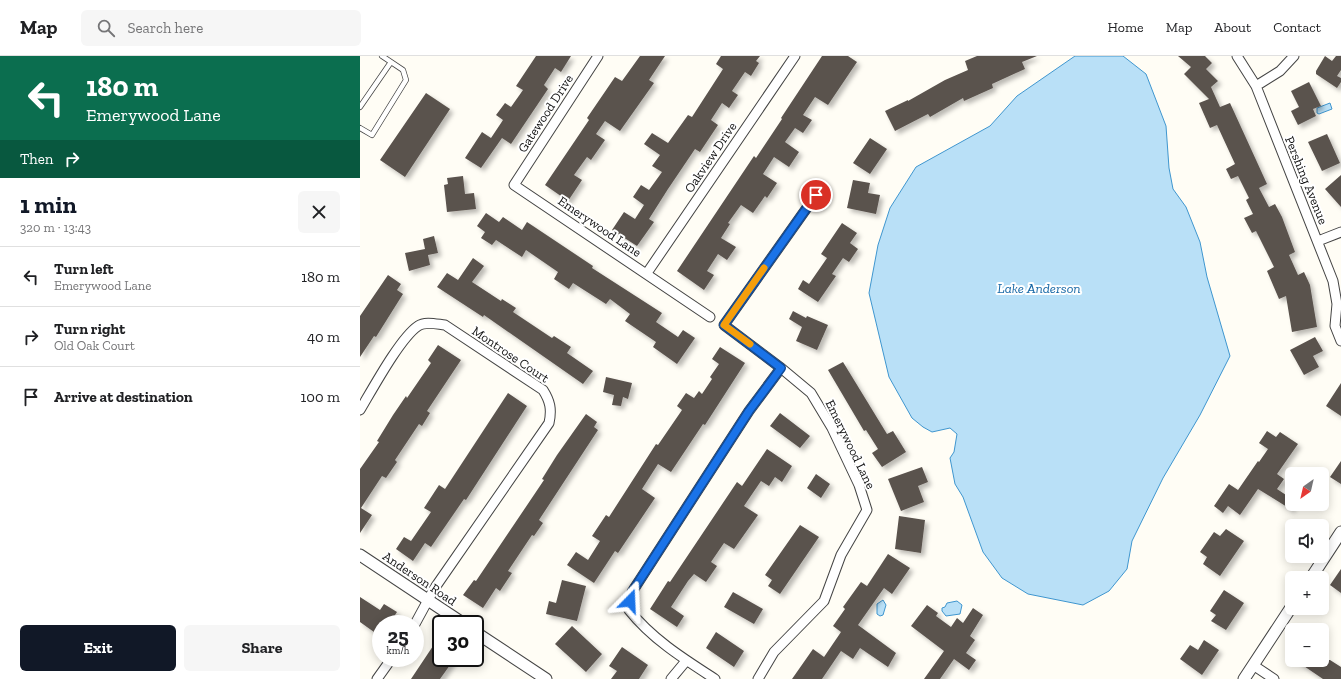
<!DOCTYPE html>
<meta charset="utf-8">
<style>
:root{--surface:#fff;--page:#f6f6f6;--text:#202124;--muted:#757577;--line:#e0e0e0;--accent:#111827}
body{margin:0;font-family:"Zilla Slab",serif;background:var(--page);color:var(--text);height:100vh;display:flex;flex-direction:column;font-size:15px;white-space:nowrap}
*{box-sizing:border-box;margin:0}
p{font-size:13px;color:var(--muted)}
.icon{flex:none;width:22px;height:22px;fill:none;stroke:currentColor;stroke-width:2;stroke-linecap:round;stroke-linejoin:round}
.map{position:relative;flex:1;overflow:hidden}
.drawer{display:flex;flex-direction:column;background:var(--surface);width:360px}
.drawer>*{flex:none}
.hud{background:#0b6e4f;color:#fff;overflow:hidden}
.needle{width:26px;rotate:214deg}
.tools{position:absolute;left:925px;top:411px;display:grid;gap:8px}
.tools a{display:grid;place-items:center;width:44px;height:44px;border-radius:6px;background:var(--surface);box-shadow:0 2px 10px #0003;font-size:20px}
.speed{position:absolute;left:12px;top:559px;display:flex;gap:8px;font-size:20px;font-weight:700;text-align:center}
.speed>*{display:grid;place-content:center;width:52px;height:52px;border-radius:50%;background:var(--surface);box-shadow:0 2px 10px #0003;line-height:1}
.speed small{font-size:10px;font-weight:400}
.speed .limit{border:2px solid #111;border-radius:6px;background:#fff;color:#111}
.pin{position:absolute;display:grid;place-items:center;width:34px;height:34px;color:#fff;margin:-17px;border:2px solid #fff;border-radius:50%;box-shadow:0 1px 4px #0007}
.me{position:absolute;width:44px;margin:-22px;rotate:21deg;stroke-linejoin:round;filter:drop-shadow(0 0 3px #0008)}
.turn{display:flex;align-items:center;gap:14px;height:84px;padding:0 20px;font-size:18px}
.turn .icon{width:52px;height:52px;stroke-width:2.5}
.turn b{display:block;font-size:28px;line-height:34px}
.then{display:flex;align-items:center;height:38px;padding:0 20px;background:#0003;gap:8px;font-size:15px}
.round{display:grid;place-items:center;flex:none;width:42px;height:42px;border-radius:6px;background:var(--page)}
.head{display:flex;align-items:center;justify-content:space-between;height:68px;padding:0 20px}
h1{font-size:24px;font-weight:800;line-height:30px;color:var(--accent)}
.button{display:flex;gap:8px;margin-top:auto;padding:8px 20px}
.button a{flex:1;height:46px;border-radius:6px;background:var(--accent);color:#fff;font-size:16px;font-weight:800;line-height:46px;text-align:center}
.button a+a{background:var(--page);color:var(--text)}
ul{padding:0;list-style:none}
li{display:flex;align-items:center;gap:12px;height:60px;padding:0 20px;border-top:1px solid var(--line)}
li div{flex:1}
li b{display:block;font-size:15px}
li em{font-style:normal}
header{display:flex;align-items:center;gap:24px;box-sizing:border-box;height:56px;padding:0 20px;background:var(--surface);border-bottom:1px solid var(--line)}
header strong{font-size:19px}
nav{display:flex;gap:22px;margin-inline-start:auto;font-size:14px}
.search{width:280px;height:36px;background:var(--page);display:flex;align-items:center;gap:10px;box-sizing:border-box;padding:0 14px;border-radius:6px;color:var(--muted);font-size:15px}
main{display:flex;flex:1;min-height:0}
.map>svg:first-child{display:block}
</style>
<header>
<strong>Map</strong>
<div class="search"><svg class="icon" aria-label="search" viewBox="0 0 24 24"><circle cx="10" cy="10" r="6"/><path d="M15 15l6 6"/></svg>Search here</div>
<nav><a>Home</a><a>Map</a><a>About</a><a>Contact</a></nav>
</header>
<main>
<section class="drawer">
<div class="hud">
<div class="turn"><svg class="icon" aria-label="left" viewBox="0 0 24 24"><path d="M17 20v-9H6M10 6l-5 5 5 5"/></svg><div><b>180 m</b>Emerywood Lane</div></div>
<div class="then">Then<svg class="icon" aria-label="right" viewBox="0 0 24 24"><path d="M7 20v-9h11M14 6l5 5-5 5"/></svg></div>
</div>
<div class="head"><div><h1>1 min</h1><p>320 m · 13:43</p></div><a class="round"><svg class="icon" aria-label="close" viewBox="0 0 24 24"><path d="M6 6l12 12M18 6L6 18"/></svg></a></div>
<ul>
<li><svg class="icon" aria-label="left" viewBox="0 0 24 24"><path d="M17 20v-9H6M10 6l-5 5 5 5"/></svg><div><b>Turn left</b><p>Emerywood Lane</p></div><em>180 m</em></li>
<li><svg class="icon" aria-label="right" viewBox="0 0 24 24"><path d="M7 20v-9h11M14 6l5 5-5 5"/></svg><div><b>Turn right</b><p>Old Oak Court</p></div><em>40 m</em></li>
<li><svg class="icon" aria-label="arrive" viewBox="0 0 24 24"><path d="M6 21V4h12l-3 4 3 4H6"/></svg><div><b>Arrive at destination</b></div><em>100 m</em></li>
</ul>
<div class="button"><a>Exit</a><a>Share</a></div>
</section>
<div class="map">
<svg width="981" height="623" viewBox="0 0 981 623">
<defs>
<filter id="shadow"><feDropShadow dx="3.5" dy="3.5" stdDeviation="2" flood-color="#0004"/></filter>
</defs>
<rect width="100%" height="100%" fill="#fffdf5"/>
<!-- water -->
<path fill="#b9e0f7" stroke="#3f96cf" d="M715,0H763L786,18L806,70L809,112L813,133L826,151L840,186L847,221L870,300L840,359L803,422L772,485L767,513L749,535L723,549L668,538L642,522L623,496L603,441L595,428L590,402L594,396L597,378L590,372L572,376L563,371L552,362L529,321L509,237L518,189L530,152L556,111L630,70L657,40Z
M970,47L972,53L959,58L957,57V52Z
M523,544L526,549L523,559L520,560L517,558V548Z
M597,545L602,549L600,558L586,560L582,555V552L585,551L587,547Z"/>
<!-- building -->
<path fill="#5a524d" filter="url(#shadow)" d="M176,0H211L201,16L195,12L184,29L188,33L151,88L142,82L121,112L105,102L122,76L131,82L143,64L136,59L145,47L151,51L163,34L156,30Z
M280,0H305L289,24L294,27L260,75L245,65L236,78L245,84L231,104L227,101L214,119L222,124L208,145L185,129L229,64L227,62L255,21L262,25Z
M361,0H400L396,5L399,7L391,20L385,16L372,35L378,39L369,52L362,47L351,64L358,69L340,96L335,93L308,133L289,163L294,166L277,190L252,174L264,156L275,163L284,149L273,141L281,129L289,134L302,116L292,110L300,99L284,88L292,77L308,87L328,59L332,61L363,13L356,8Z
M462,0H488L497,6L468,49L455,41L443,59L452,64L443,77L435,72L425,86L439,96L429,111L414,101L403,118L417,127L407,142L405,140L393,157L381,149L368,167L370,168L361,182L376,191L367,204L358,198L347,215L354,219L344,234L317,215L394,100L396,102L422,63L421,62Z
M617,0H677L662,6L665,13L632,28L633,32L604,45L603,42L570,61L568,58L535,75L525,55L548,44V45L585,24L608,14L605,5Z
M818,0H845L852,7L846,13L858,25L851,31L860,51L870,47L907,128L899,132L909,151L915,148L922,161L935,196L929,199L938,219L944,216L950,229L957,271L932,276L926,240L919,243L907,215L914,211L896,175L892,177L884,162L893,158L886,144L889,142L878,120L871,123L866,113L875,108L857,69L850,72L839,47L849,43L824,18L831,11Z
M965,0L972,5L976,0H981V14L977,20L981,22V26L977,32L956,18V15Z
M949,26L961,50L953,53L956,60L938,69L931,55L939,51L931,35Z
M66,37L90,53L45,121L20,104Z
M967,78L980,107L962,115L948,86Z
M510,82L527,93L510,118L493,107Z
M981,119V151L965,133Z
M103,120L105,138L114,137L116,153L87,156L84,129L88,128L87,122Z
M493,124L510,127L508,137L520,139L516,158L487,152Z
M126,157L139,166L143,161L162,174L167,166L233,210L232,212L302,257L296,266L318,281L323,274L335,282L317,308L293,291L296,286L265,265L270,258L250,243L246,248L213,227L209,233L194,223L198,216L166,194L162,201L136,184L132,189L121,182L125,176L117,170Z
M482,167L497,177L490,187L498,193L489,206L483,202L472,218L476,220L458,246L438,233L443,224L449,228L467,202L461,198Z
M74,180L78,197L68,199L70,209L49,215L45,197L65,193L63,183Z
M113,202L124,210L112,226L141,245L142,243L156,252L153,256L192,282L194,280L211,291L207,297L233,315L223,328L124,259L123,261L77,231L87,217L98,224Z
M28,219L41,228L37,234L43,238L16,281L14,280L0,301V260Z
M433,255L446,262L447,260L468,269L457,294L436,285L442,271L429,263Z
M955,281L963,295L953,300L959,311L944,319L930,294Z
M78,289L101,304L67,355L70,357L62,370L59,368L35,404L37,406L26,422L22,420L1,452L12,459L0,477V413L19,386L17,385L33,359L46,340L47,342L71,307L68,304Z
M360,291L385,307L345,369L343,368L311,416L298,408L282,433L295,442L258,497L255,495L234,527L207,509L216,496L228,504L240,485L232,480L246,459L249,461L296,388L298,389L322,354L317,350L326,337L334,342L339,335L342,338L352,323L350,321L359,308L352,303Z
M483,306L527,378L533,375L546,396L522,411L512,397L518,393L506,374L504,375L468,314Z
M246,321L272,327L268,343L263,341L261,350L252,349L254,339L243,336Z
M981,327V360L966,350Z
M148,337L167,350L106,444L104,443L71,491L65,487L53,505L36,493L44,481L51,485L71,456L64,452L79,429L85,433Z
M420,357L450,380L440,392L410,370Z
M226,358L237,366L234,371L238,374L179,464L183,467L174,480L172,479L148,515L152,517L140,535L136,532L123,552L103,539L114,524L116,525L184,424L182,423L197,399Z
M907,375L916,381L920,376L938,388L917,418L924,423L917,433L932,443V454L898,433L880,459L868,450L863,457L854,450L869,428L878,434L898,405L899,406L908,393L899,387Z
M407,393L432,410L422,426L415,421L409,430L401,425L384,450L398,459L374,493L364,487L351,506L357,510L346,526L334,518L328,525L311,551L324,560L317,571L290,553L308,525L310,526L377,426L382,430Z
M981,405V428L970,421Z
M562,411L568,426L558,430L564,446L541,455L528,423Z
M456,418L470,428L461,442L447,432Z
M539,460L565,464L561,497L535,493Z
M440,469L459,481L420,538L408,530L412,524L405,519Z
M866,473L884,485L860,520L843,508L847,501L840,496L854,476L860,480Z
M528,498L550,512L532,538L524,532L498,569L536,597L528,611L500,592L493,603L481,595L462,623H432L453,593L464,601L481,576L473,570L485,553L483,551L501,526L507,530Z
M981,513V537L970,529Z
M202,524L226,530L217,565L186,558L189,545L196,547Z
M864,534L884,547L866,574L851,565L856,559L850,555Z
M373,536L403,553L394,568L364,551Z
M0,541L20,554L24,548L37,556L29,568H21V581L0,566Z
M567,549L578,557L576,560L591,571L597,562L603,567L613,552L623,559L610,580L615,584L606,597L616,604L609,614L594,603L580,623H564L584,595L551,570Z
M212,570L242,598L226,616L195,588Z
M356,576L384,595L374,611L346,592Z
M81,578V602H95L80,623H51Z
M844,584L859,594L842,619L820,603L830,589L838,594Z
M262,591L288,609L279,623H251L257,615L249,610Z
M935,604H970L981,611V623H963Z"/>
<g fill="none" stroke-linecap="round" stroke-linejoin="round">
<defs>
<path id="service" d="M0,51L31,6
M0,72L12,79L46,24L43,14L22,0"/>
<path id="minor" d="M238,0L154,129L350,261
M877,0L896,30L973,225L977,248L975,270L981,285
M896,30L920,15L934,0
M958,185L981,176
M287,217L435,0
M0,354C12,334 40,282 58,270C65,265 76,268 85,269L183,334C190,345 192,353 189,367L74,533L55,568
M893,609L914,623
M17,623L32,602
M311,623L326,605
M355,623C324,603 292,583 269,554L272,536L389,355L421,312
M398,623L414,596L464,545L481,499L507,454L499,429L472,372L451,337L421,312L364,269L456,139"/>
<path id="tertiary" d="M0,499L104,568
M951,522L981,476
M115,576L186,623
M884,623L932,550"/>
</defs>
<!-- service casing -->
<use href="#service" stroke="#444" stroke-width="6"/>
<!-- minor casing -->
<use href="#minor" stroke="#444" stroke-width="11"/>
<!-- tertiary casing -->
<use href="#tertiary" stroke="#444" stroke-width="13"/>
<!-- service -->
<use href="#service" stroke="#fff" stroke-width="4.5"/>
<!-- minor -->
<use href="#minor" stroke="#fff" stroke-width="9"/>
<!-- tertiary -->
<use href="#tertiary" stroke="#fff" stroke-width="11"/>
</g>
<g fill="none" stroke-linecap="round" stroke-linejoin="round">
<defs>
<path id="route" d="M270,545L272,536L389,355L421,312L364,269L456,139"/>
</defs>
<!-- route casing -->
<use href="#route" stroke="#114b97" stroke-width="10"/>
<!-- route -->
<use href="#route" stroke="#1a73e8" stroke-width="7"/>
<!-- slow -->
<path stroke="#f59e0b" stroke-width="7" d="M390,288L364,269L404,212"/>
</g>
<g text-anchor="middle" stroke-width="4" stroke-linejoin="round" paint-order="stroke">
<!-- street labels -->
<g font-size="13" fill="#111" stroke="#fff">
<text transform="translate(185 57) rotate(-57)" y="5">Gatewood Drive</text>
<text transform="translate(350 101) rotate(-56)" y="5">Oakview Drive</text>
<text transform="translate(947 124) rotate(68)" y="5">Pershing Avenue</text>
<text transform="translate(240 170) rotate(34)" y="5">Emerywood Lane</text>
<text transform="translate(151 298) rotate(34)" y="5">Montrose Court</text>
<text transform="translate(491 388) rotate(64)" y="5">Emerywood Lane</text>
<text transform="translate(60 522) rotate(34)" y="5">Anderson Road</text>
</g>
<!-- water labels -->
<g font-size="14" font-style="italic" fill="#1768a6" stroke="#fff">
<text x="679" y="237">Lake Anderson</text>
</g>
</g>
</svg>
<div class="tools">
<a><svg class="needle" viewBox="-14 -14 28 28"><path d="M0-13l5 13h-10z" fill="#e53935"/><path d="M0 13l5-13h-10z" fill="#757577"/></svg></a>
<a><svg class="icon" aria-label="sound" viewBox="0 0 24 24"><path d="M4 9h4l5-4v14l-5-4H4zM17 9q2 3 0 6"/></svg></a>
<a>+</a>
<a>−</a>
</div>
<div class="speed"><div>25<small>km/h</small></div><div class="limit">30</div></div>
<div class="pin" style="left:456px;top:139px;background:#d93025"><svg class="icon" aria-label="arrive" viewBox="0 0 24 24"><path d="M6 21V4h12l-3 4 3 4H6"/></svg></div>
<svg class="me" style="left:270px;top:545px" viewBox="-20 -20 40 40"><path d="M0-17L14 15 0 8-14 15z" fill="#1a73e8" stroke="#fff" stroke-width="4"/></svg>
</div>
</main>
